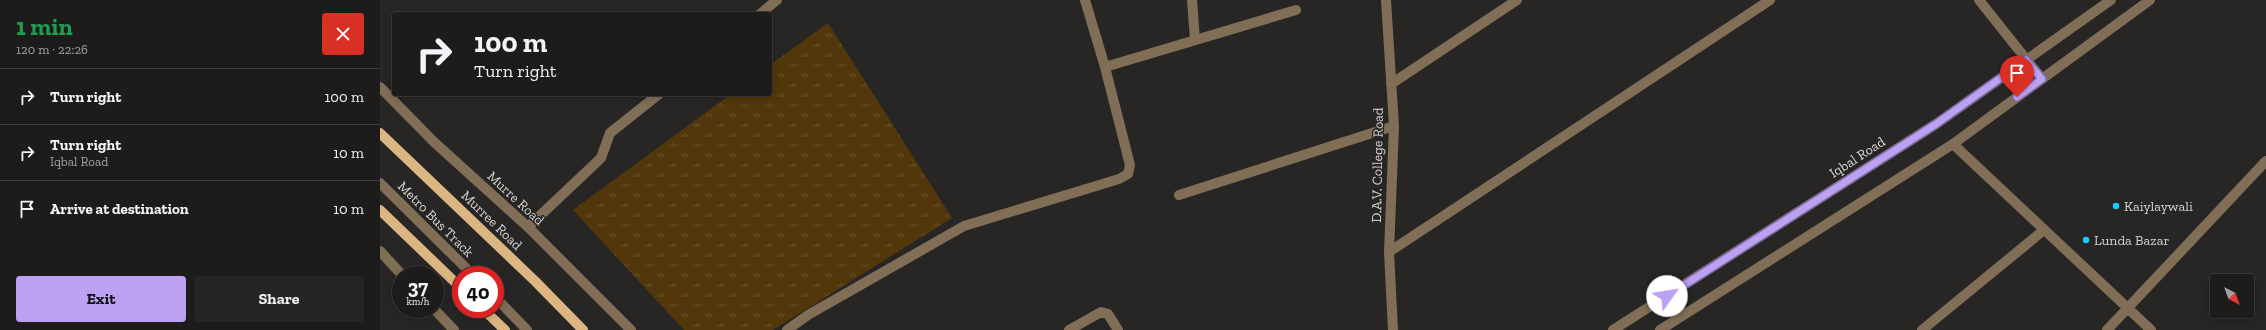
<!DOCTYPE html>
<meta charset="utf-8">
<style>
:root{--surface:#1e1c1b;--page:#262524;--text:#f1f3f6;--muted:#a1a1a3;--line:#3c3a3a;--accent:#bca0f2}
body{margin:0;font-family:"Zilla Slab",serif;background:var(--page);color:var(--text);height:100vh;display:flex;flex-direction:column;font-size:15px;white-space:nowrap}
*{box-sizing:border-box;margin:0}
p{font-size:13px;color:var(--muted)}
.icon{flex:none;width:22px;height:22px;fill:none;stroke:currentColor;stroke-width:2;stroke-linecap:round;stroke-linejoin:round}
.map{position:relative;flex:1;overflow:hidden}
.details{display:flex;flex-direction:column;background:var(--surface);width:380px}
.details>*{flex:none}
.hud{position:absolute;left:12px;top:12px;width:380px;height:84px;border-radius:4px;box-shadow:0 2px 10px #0003,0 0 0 1px var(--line);background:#1e1c1b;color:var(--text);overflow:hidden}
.needle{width:26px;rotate:139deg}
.buttons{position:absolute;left:1830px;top:274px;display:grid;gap:8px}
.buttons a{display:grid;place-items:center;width:44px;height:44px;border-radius:4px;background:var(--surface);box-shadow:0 2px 10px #0003,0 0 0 1px var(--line);font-size:20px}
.speed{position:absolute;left:12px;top:266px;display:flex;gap:8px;font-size:20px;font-weight:700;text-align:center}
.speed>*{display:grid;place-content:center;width:52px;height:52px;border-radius:50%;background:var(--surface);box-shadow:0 2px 10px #0003,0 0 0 1px var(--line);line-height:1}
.speed small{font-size:10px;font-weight:400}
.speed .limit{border:6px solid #d22;background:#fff;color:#111}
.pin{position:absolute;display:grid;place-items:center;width:34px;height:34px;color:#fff;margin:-41px -17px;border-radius:50% 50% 50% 0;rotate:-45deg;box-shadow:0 0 4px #0007}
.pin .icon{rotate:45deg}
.me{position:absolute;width:44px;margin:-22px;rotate:58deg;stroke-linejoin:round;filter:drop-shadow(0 0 3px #0008)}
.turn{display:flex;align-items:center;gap:14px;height:84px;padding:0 16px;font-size:18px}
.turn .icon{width:52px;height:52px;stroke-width:2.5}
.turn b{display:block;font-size:28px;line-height:34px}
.round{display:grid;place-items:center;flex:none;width:42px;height:42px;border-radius:4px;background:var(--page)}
.head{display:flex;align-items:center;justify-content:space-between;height:68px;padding:0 16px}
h1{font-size:24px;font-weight:700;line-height:30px;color:#1e9e55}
.action{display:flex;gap:8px;margin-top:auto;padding:8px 16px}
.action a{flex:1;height:46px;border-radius:4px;background:var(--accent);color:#111;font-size:16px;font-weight:700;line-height:46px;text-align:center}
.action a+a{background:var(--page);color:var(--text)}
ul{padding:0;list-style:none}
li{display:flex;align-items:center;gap:12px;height:56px;padding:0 16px;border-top:1px solid var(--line)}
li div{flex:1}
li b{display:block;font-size:15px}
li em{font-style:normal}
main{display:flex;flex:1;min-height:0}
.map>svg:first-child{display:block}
</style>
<main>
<section class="details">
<div class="head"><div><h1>1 min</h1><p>120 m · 22:26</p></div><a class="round" style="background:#d93025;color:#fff"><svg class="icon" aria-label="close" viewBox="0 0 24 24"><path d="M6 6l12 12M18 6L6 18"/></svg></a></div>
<ul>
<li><svg class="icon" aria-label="right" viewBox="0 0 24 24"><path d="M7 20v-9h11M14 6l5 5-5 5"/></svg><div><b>Turn right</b></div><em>100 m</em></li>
<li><svg class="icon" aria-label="right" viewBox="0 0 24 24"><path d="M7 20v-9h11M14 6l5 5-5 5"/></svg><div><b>Turn right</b><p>Iqbal Road</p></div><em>10 m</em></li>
<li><svg class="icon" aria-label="arrive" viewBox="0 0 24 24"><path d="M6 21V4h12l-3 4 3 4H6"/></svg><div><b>Arrive at destination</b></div><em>10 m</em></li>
</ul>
<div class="action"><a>Exit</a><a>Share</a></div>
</section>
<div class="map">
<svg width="1886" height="330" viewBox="0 0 1886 330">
<defs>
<pattern id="park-tufts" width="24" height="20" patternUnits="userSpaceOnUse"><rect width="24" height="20" fill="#52370a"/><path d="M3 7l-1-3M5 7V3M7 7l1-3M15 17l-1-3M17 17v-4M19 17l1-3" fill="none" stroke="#6a532d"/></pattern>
</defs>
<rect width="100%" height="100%" fill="#282624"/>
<!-- park -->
<path fill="url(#park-tufts)" d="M448,23L572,218L393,330H304L193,210L351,94H390V65Z"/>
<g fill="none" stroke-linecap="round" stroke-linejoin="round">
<!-- minor -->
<path stroke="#816e56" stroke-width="10" d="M812,0L815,40
M1006,0L1014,126L1009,252L1013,330
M1599,0L1662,79
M380,14L397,0
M725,67L916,10
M1011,84L1137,0
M0,87L54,142L148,227L251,330
M1573,144L1771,330
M0,183L93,275
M799,195L1014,126
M148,227L221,158L230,133L279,94
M0,251L22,275
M1009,252L1390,0
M115,297L147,330
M54,309L74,330
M407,330L428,315L584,226L739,179L748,174L750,165L725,67L705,0
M689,330L721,312L728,314L738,330
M1233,330L1556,124L1731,0
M1280,330L1573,144L1770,0
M1542,330L1664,230
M1727,330L1886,161"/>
<!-- major -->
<path stroke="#dcb682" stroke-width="10" d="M0,133L155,281L203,330
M0,210L81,288
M103,309L125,330"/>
</g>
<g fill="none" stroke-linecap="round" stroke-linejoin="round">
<defs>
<path id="route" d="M1287,296L1556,124L1646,60L1662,79L1637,97"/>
</defs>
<!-- route casing -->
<use href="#route" stroke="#7a689d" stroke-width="10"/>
<!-- route -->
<use href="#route" stroke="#bca0f2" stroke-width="7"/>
</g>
<!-- markers -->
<g fill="#19cafc" stroke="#282624" stroke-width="1.5">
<circle cx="1736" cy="206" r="4"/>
<circle cx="1706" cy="240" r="4"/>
</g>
<g text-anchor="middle" stroke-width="3" stroke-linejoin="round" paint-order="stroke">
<!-- street labels -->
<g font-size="14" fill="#d7d5d4" stroke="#282624">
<text transform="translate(1477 157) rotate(-33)" y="5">Iqbal Road</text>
<text transform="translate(997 165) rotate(-89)" y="5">D.A.V. College Road</text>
<text transform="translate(136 198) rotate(43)" y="5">Murre Road</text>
<text transform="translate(56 219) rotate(45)" y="5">Metro Bus Track</text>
<text transform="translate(112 220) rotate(44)" y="5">Murree Road</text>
</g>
<!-- poi labels -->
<g font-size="14" fill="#d7d5d4" stroke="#282624" text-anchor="start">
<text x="1744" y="211">Kaiylaywali</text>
<text x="1714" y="245">Lunda Bazar</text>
</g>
</g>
</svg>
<div class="buttons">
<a><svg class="needle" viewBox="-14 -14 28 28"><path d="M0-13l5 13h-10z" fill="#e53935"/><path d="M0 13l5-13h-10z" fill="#a1a1a3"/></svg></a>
</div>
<div class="speed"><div>37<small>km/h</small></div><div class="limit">40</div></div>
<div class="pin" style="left:1637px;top:97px;background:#d93025"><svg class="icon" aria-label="arrive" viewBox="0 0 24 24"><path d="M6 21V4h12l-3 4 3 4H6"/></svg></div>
<svg class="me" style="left:1287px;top:296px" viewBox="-20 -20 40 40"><circle r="19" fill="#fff"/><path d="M0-13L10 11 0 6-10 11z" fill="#bca0f2"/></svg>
<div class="hud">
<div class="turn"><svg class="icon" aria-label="right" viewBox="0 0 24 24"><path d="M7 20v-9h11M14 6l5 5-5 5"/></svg><div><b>100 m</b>Turn right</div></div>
</div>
</div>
</main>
